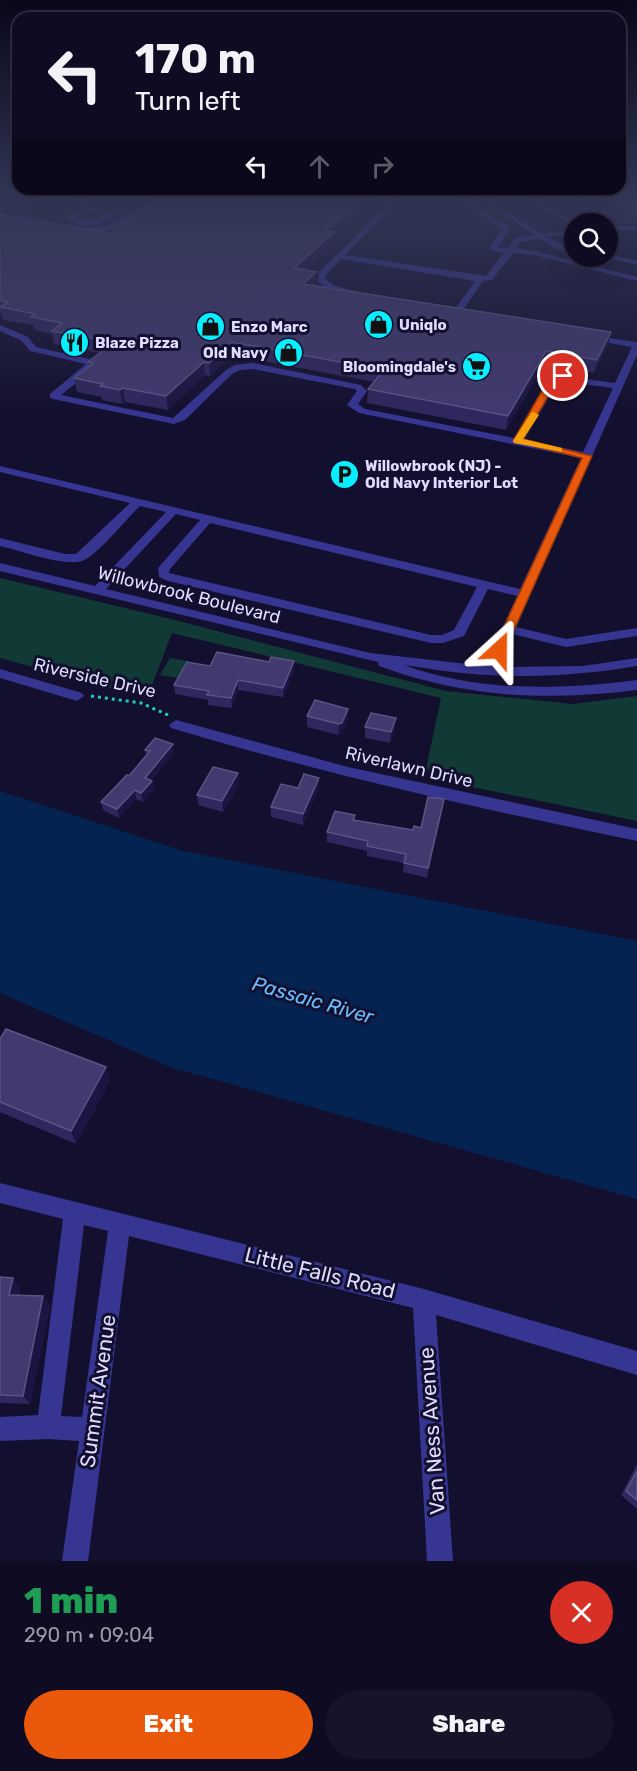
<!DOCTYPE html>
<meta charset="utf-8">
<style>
:root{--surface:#0e0b22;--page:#17142a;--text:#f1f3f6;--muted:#9b9ba5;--line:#2e2b40;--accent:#ea580c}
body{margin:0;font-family:Rubik,sans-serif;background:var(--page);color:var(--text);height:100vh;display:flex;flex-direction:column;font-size:22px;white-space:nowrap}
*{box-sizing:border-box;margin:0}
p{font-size:20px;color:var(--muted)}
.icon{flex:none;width:33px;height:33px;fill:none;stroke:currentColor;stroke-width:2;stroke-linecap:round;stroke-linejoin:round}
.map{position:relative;height:1561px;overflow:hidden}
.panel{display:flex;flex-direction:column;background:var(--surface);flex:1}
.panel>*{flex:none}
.hud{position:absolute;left:12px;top:12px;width:614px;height:183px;border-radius:18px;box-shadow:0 6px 24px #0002,0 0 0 2px var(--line);background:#0e0b22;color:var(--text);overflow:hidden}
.tools{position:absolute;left:564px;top:213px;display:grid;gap:12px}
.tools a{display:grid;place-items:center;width:54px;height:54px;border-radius:50%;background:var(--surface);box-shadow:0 6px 24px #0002,0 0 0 2px var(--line);font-size:30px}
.pin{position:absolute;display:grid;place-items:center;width:51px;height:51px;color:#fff;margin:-26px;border:3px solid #fff;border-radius:50%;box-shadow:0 2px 6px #0007}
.me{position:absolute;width:66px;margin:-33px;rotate:24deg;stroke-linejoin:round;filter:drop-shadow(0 0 4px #0008)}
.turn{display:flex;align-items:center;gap:21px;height:126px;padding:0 24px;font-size:27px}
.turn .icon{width:78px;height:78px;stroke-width:2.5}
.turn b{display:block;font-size:42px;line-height:51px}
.lanes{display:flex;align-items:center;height:57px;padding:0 24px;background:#0003;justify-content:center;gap:30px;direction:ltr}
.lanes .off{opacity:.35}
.round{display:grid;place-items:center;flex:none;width:63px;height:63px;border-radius:32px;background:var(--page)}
.headline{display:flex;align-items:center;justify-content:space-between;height:102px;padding:0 24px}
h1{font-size:36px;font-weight:800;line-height:45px;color:#1e9e55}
.button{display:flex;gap:12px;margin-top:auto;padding:12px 24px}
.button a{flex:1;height:69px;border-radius:36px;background:var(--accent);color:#fff;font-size:24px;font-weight:800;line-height:69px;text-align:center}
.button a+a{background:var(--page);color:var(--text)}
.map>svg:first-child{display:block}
</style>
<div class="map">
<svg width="637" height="1561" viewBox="0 0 637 1561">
<rect width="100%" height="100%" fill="#130f2e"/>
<!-- green -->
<path fill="#113936" d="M0,578L175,620L446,691L573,704L637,696V821L444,781L426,769L441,698L172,633L147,698L0,658Z
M170,658L188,661L178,678L160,675Z"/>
<!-- water -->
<path fill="#052351" d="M0,791L183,851L637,941V1199L170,1067L0,993Z"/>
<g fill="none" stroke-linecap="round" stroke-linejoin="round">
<!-- path -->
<path stroke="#23ccbd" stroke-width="3" stroke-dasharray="3 4" stroke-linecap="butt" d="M91,696L141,703L168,715"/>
<!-- minor -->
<path fill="#363592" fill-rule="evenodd" d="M75,198H82L88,207L117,214C103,226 81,230 66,218L82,208ZM87,211L106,215L92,221L75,218Z
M155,198H163C146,213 99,244 76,231L110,225Z
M394,198H401L345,255L486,276L504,253L489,249L502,229L456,198H464L508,226L510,231L498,247L508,248L515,238L535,235L478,198H486L543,234L574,229V233L548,237L574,250V255L554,248L540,239L520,242L516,248L534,251L637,277V281L534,255L513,253L492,280L483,281L460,314L457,315L453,312L475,281L341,259L326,275L325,279L336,286L354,291V295L330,290L318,282L319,272Z
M527,198H535L578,224L572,226Z
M608,226H637V230H608Z
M608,254L637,261V265L602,256H608Z
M0,325L28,337L36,347L94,360L93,369L61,395L173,418L226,370L235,365L253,363L361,385L367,391L358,404L365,409L514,438L554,375L615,383L632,347L587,339V335L637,342V355L516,627L566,639L637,628V636L566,647L512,634L498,667L583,666L637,658V666C588,674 540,678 490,675C461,674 432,669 404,665C478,692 559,690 637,680V690C546,701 466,698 379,666L378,662L0,571V563L95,586L166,512L140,506C127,518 97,556 82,561C64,567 19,550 0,546V538L65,554H76L130,503L0,472V466L520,589L581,458L359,413L347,405L357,391L355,389L253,369L240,370L232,374L185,420L174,424L53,399L50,398V394L86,364L30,351L22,341L0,331ZM558,381L613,388L583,452L524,440ZM176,514L200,520L158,568L159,577L168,581L431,643H443L464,636L488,589L517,596L485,666L370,653L106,589ZM210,523L477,587L454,630L442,635H431L169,573L170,569Z
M0,669L82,693L84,696L77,701L0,678Z
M176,720L348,767L637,829V841C480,809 324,774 171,728L169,725Z
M0,1183L424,1289L637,1351V1375L436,1315L453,1561H427L413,1308L129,1236L88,1561H62L79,1441L48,1439L0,1441V1417L38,1415L63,1219L0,1203ZM84,1225L108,1231L82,1417L61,1416Z"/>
</g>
<!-- wall -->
<path fill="#2f275d" d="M578,198H637V223L625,224Z
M0,214L111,233L334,237V244L306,270L317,284L315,285L611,332L608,345L594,373L544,364L506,430L367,403L368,389L374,382L232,355L210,376L205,375L168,410L125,402L122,404L102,400V397L77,392L74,378L89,366L88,362L100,353L54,344L52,334L34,330L33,325L3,320L1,313L0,312Z
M294,661V670L283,697L238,690L232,708L208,705V700L175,694L174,685L210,666Z
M348,709V719L342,733L338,735L307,727V716Z
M365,727L395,728L390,743L365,738Z
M145,750L174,752L151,781H152L154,790L143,802L136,799L119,818L103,810L101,802L129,776L146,755Z
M238,773L239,784L223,812L198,805L197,795Z
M298,788H319L303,825L271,817V807Z
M444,799L443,809L427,878L403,872L404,863L367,856V851L327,842V832L355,815V820L413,830L421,828Z
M0,1039L106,1067L110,1081L76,1144L0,1112Z
M0,1277L20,1288L19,1296H43L50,1306L30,1404L0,1403Z
M637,1464V1509L621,1495Z"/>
<!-- shaded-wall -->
<path fill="#1c1543" d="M364,198H377L334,237V244L295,280L294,268L326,231Z
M316,272L317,284L304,296L303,284Z
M611,332L608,345L594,373L597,360Z
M231,342L232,355L210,376L209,363Z
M546,351L544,364L506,430L508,416Z
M204,362L205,375L168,410L166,396Z
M123,388L125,402L122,404L120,390Z
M294,661V670L283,697V688Z
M238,680V690L232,708L231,698Z
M348,709V719L342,733L338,735L339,724Z
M396,718L395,728L390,743L391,732Z
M173,744L174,752L146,787L145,778Z
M238,773L239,784L223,812L222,801Z
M319,778V788L303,825V814Z
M152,781L154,790L143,802L141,793Z
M135,790L136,799L119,818L117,809Z
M444,799L443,809L427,878L428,868Z
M106,1067L110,1081L76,1144L71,1131Z
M13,1278L20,1288L16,1305L9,1295Z
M43,1296L50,1306L30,1404L23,1396Z"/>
<!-- building -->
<path fill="#423a6f" stroke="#5b5485" stroke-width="1.5" d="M162,198H364L326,231L334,232L294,268L316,272L303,284L611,332L597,360L546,351L508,416L368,389L384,370L231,342L209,363L204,362L166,396L123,388L120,390L100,386L103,384L74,378L93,363L88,362L114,342L52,331L62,323L31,317L36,314L0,307L8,302L0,300V214L111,233Z
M608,198H637V208L628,209Z
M217,652L269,662L271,657L294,661L283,688L238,680L231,698L207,695L209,691L174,685L187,662L210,666Z
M315,700L348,709L342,723L339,724L307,716Z
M371,713L396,718L391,732L365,727Z
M155,738L173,744L145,778L152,781L141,793L135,790L117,809L101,802L127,775L129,776L150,751L145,750Z
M213,767L238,773L222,801L197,795Z
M304,774L319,778L303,814L271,807L281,784L298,788Z
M428,797L444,799L428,868L404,863L406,854L367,846L368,841L327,832L335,811L355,815L353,820L413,830L414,826L421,828Z
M6,1029L106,1067L71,1131L0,1102V1039Z
M0,1277L13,1278L9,1295L43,1296L23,1396L0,1395Z
M637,1471V1500L626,1491Z"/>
<!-- sky -->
<linearGradient id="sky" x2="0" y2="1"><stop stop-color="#0a0819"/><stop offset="0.47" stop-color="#333757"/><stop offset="1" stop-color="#333757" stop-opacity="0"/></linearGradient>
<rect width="637" height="417" fill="url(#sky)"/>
<!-- route -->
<path fill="#ea580c" stroke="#983908" stroke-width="1.5" d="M563,374L568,376L557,381L523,439L592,456L505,650L499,654L493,650L582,458L513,441L550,377Z"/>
<!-- slow -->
<path fill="#f59e0b" d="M534,412L539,415L523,439L562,448V452L514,443L513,441L531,413Z"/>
<!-- icons -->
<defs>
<symbol id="shop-disc" viewBox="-11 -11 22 22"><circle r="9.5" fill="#08eeff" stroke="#130f2e"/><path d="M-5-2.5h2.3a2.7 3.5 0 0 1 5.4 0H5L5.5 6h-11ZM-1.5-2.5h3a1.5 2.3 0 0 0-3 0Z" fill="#111"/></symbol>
<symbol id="restaurant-disc" viewBox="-11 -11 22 22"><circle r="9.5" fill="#08eeff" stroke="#130f2e"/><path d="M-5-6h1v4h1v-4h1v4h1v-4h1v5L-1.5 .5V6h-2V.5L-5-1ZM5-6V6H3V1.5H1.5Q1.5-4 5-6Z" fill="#111"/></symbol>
<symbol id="supermarket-disc" viewBox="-11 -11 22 22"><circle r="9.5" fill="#08eeff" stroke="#130f2e"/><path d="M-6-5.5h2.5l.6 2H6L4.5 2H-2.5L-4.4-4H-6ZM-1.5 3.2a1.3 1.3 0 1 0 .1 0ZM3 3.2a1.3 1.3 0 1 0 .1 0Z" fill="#111"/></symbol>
<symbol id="parking-disc" viewBox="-11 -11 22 22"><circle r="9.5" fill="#08eeff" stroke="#130f2e"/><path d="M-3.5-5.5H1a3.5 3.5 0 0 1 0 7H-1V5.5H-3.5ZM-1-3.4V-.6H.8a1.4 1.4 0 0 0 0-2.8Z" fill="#111"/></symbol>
</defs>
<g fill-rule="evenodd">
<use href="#shop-disc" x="362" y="308" width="33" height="33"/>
<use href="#shop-disc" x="194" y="310" width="33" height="33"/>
<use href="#restaurant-disc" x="58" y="326" width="33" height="33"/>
<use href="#shop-disc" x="272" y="336" width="33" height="33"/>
<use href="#supermarket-disc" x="460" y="350" width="33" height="33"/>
<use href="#parking-disc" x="328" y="458" width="33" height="33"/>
</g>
<g text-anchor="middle" stroke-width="6" stroke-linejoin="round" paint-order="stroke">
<!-- far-poi labels -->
<g font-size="15" font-weight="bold" fill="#dfdcff" stroke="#130f2e" text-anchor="start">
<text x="399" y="330">Uniqlo</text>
<text x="231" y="332">Enzo Marc</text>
<text x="95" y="348">Blaze Pizza</text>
<text x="268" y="358" text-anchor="end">Old Navy</text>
<text x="456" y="372" text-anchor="end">Bloomingdale's</text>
<text x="365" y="471">Willowbrook (NJ) -<tspan x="365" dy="17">Old Navy Interior Lot</tspan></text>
</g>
<!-- street labels -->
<g font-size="18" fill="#dfdcff" stroke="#130f2e">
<text transform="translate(189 595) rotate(14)" y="6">Willowbrook Boulevard</text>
<text transform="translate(95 678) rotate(13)" y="6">Riverside Drive</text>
<text transform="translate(409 767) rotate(13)" y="6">Riverlawn Drive</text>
</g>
<!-- water labels -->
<g font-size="20" font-style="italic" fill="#6abeff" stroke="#130f2e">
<text transform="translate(313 1000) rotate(16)" y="7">Passaic River</text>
</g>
<!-- near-street labels -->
<g font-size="21" fill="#dfdcff" stroke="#130f2e">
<text transform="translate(320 1273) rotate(14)" y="7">Little Falls Road</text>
<text transform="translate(98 1391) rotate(-82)" y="7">Summit Avenue</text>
<text transform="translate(432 1431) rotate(-94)" y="7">Van Ness Avenue</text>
</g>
</g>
</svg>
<div class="tools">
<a><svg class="icon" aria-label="search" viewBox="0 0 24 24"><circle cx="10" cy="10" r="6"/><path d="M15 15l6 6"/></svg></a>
</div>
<div class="pin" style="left:563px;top:376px;background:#d93025"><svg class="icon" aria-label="arrive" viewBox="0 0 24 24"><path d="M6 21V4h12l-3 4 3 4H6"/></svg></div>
<svg class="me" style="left:499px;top:650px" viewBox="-20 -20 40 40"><path d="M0-17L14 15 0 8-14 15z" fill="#ea580c" stroke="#fff" stroke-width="4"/></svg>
<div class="hud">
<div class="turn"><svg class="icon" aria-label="left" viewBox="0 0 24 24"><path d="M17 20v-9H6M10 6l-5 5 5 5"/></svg><div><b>170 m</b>Turn left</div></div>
<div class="lanes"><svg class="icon" aria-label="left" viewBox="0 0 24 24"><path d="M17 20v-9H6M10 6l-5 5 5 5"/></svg><svg class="icon off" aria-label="ahead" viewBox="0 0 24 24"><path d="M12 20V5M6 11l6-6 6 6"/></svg><svg class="icon off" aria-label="right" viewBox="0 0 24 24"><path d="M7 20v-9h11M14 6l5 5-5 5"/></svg></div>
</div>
</div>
<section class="panel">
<div class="headline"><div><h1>1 min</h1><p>290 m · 09:04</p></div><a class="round" style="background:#d93025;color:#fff"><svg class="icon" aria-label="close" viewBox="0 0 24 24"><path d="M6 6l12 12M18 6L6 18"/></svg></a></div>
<div class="button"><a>Exit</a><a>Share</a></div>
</section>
